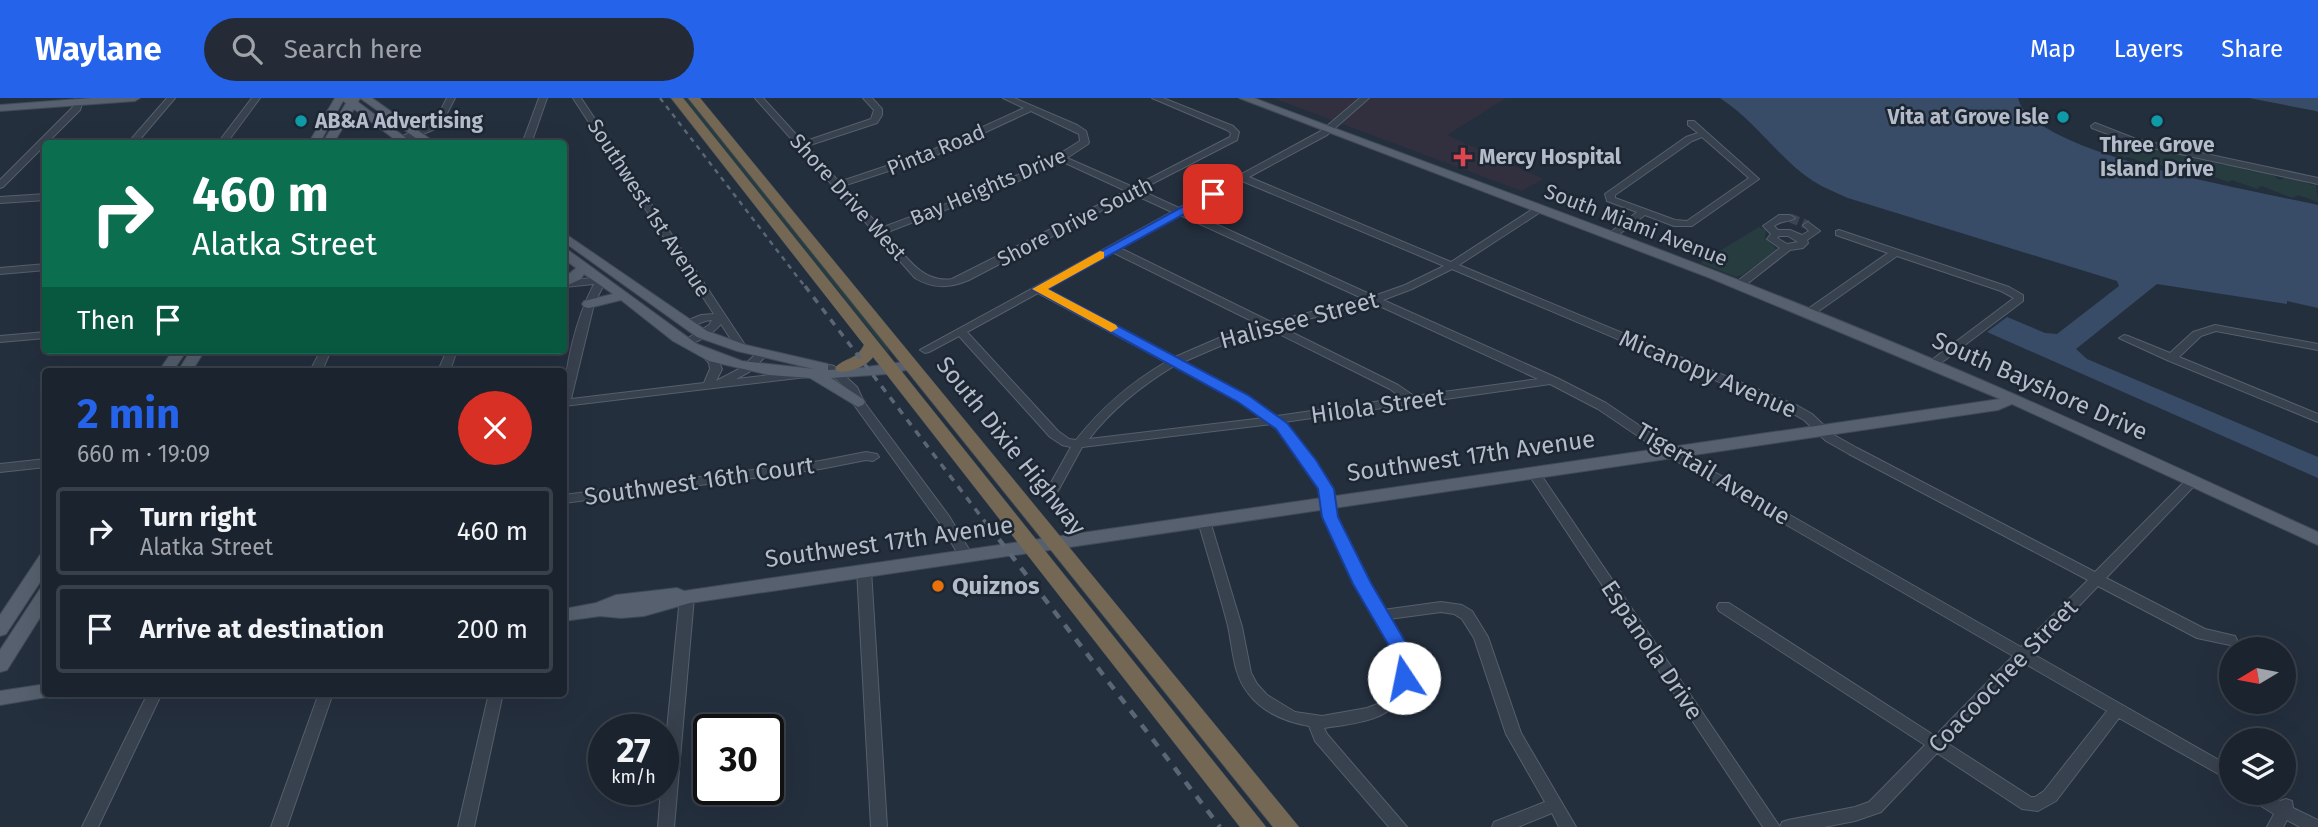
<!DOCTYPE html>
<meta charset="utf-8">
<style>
:root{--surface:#1b232e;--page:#242b36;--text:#f1f3f6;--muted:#a0a4aa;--line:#39404a;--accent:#2563eb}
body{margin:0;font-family:"Fira Sans",sans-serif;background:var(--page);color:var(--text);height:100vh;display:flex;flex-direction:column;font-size:26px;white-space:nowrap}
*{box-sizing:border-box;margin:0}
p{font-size:23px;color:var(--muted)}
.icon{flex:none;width:38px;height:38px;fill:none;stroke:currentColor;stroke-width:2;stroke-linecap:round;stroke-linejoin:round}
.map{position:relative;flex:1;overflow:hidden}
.details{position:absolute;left:42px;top:270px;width:525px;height:329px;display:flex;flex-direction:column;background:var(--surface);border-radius:7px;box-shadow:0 7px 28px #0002,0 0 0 2px var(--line)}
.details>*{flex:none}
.hud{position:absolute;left:42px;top:42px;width:525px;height:214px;border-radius:7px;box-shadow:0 7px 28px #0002,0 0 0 2px var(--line);background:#0b6e4f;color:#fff;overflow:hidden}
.needle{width:46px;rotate:260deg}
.fabs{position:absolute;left:2219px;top:539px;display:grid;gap:14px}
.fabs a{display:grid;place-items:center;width:77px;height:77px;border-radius:50%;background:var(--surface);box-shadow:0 7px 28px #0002,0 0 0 2px var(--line);font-size:35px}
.speed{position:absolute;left:588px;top:616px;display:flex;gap:14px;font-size:35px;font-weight:700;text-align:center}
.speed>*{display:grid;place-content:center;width:91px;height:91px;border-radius:50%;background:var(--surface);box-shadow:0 7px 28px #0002,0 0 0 2px var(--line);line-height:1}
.speed small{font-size:18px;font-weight:400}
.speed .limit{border:4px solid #111;border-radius:10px;background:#fff;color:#111}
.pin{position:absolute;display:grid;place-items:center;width:60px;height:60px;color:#fff;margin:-30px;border-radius:14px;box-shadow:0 4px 10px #0006}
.me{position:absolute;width:77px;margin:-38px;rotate:349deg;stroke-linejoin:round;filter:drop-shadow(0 0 5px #0008)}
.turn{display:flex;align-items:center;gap:24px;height:147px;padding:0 35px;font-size:32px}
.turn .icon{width:91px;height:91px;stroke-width:2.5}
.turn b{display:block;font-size:49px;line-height:60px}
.then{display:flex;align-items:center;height:66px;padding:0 35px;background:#0003;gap:14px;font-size:26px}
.round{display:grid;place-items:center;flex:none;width:74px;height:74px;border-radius:37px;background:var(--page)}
.overview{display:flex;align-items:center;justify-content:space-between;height:119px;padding:0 35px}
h1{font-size:42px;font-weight:700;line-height:52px;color:var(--accent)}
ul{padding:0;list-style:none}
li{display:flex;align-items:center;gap:21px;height:88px;margin:0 14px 10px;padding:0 21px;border:4px solid var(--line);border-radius:7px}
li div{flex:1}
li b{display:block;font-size:26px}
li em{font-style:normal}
header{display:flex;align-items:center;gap:42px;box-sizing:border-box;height:98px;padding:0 35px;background:var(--accent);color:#fff}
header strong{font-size:33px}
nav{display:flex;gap:38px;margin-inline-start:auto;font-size:24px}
.search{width:490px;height:63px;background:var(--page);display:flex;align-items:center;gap:18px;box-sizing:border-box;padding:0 24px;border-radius:38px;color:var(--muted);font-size:26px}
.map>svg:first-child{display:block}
</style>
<header>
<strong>Waylane</strong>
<div class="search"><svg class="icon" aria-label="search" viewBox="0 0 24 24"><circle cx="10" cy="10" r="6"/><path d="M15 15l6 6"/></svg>Search here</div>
<nav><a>Map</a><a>Layers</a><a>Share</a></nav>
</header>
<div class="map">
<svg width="2318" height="729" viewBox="0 0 2318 729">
<rect width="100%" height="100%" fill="#242f3e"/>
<!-- medical -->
<path fill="#32303f" d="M1273,0H1506L1447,37L1543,81L1522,93Z"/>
<!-- green -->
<path fill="#263c3f" d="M683,0H687L887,248L889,256Z
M2123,42L2142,49L2147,46L2169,54L2173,52L2196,60L2200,58L2223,67L2227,65L2250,73L2254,71L2277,79L2275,80L2280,82L2287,78L2312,87L2316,85L2318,104L2298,97L2293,100L2261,88L2257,91L2232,82L2228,84L2204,75L2199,77L2179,69L2174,72L2153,64L2148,66L2128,59L2124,60L2102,52Z
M1759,129L1766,132L1765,140L1777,152L1742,177L1736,179L1700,165Z"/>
<!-- water -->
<path fill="#394c67" d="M1720,0H2018C2031,57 2263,94 2318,107V210L2287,203V206L2157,186L2076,251L2087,261L2318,359V380L1987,234L2007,219L2045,235L2057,236L2119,188L2117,183L1848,100C1837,95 1824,90 1813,83C1778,60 1756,23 1720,0Z
M2249,0H2318V14L2316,13Z"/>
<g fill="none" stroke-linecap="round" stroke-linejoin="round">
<!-- minor-tunnel -->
<path stroke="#3a4453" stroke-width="9" stroke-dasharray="9 4.5" stroke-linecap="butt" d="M1790,120L1808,127"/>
<defs>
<path id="minor" d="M76,0H84L80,12L3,89L0,90V82L73,9Z
M167,0H175L136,46H127Z
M252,0H260L226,46H217Z
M447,0H455L440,29L406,43H400V39L434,25Z
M539,0H547L531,46H522Z
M573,0H581L747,250L746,252H738L721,226C713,236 693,248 681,247L680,245L709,227L712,222C702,222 694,230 684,228L683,226L684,224L701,217L714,216Z
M755,0H763L803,44L871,21L874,12L863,0H872L882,11V17L877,25L807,48L839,84L928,54L1024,10L1003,0H1014L1077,27L1086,33L1089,44L1088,46L1067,60L1133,89L1230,39L1231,35L1227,32L1152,0H1163L1233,28L1239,34L1237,42L1140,92L1179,110L1321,33L1360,0H1369L1327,37L1249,79L1451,164L1536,109H1542V113L1459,167L1798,308L1812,316L1834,337L1857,350L2095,474L2188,380H2196L2198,383L2196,386L2106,480L2205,531L2235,538L2237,542L2235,546L2230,547L2197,540L2098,488L2033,556L2231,669V683L2119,620L2056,703L2038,713L2022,711L1937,655L1881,714L1855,723L1824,729H1763L1529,377L1527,374L1529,371H1537L1780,729L1782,724L1788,722L1855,709L1869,704L1925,647L1719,513L1717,509L1719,505H1729L1935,638L2013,558L1666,357L1598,311L1550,286L1284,324L1291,331L1332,391L1336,419L1383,512L1441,504L1462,507L1472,513L1488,539L1521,635L1576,729H1559L1552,715L1518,729H1492L1494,724L1545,704L1506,636L1474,540L1462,521L1454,516L1441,514L1389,521C1395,532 1404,543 1407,555C1411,568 1410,580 1405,592C1392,624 1354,625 1324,630L1327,636L1407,729H1389L1315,643L1309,628C1286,624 1262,614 1248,595C1233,576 1233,551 1228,528C1219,493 1208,458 1198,423L1204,419L1210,423L1242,529L1251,575L1257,586L1267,597L1295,614L1322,618L1367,610L1380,605L1389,596L1396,580L1393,554L1355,486L1324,419L1320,391L1283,337L1272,326L1082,349L1058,393L1054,394L1048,390L1071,349L1062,347L1050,339L959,238L929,254L925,255L920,252L1172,114L1133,96L969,182C950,190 933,191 915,180ZM1031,13L1079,36L1080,43C1020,83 948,104 881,130L843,88L934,58ZM1061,63L1126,93L952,181C921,186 904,155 885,135L1010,87ZM1242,83L1444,168L1405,187L1374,198L1187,113ZM1180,117L1364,201L1271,224L1120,150ZM1112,154L1260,227L1226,237L1175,259L1045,191ZM1452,171L1790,314L1804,322L1826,343L1849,356L2088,482L2021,549L1674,351L1606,305L1557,280L1383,202L1412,191ZM1038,195L1166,264C1130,285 1102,309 1076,342L1069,341L1058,333L967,234ZM1373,205L1538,281L1414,298L1398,287L1279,228ZM1269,231L1390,291L1402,300L1277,318L1247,298L1183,264L1234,242ZM1174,268L1239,302L1264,320L1089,341C1113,310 1141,288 1174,268ZM2024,565L2107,613L2044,693L2035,699H2031L1947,645Z
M1688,23H1694L1759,81L1692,128H1674L1645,117L1614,140H1608V136L1637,114L1607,103L1605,96L1686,39L1698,35L1688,27ZM1702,39L1749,80L1687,123L1675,122L1615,100V97L1692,43Z
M2095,25L2136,41L2318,80V86L2134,46L2092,30L2091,28Z
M46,96V102L0,105V99Z
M1779,117H1790L1795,120C1790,124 1782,122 1774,128L1778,132H1790L1802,137L1809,133L1803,127L1808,124L1820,133L1807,142L1808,145L1803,150L1790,152L1743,189H1735V185L1780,150L1767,141L1771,136L1763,128ZM1779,138H1788L1798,144L1787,146L1777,140Z
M1839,132L2009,189L2023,197V203L1937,268H1929L1927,266L1929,264L2014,200L2001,193L1897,158L1813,217H1805L1804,215L1805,213L1888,155L1836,137V133Z
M46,166V172L0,176V170Z
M601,179L606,182L594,206L571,301L704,285L710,271L709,265L702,257L708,254C716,256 719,264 722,271L716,283L741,270L759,253H767L769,255L767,257L749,274L736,281L806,273L812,276L806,279L564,308C564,269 576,221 594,186L564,189V183Z
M2215,227L2318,246V252L2216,233L2201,238L2179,259L2318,316V324L2167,262L2119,240L2124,237L2128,238L2170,255L2193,234Z
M46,234V240L0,244V238Z
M321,252H331L322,273H310Z
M447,252H457L450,273H438Z
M830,267L834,268L857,289L864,304L949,418L973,458L971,461H961L939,424L852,304L848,292L824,270Z
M866,354L877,356L879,359L873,363L866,362L820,371L564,405V397L820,363Z
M46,361V369L0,374V366Z
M864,467L869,469L871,472L887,729H871L857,472L859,469Z
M687,494L692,495L694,499L674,729H658L661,691H663V673L680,499L682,495Z
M148,595H162L98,729H82Z
M319,595H333L287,729H271Z
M489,595H503L474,729H458Z
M2246,695H2266L2280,703L2286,701L2292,703L2293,710L2318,722V729H2300L2287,722L2283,729H2267L2274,716L2248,700Z"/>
<path id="major" d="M92,0H140L135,3L0,13V7Z
M335,0H372L437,46H424L360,0L358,4L414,46H401L354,11L333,46H322L346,5L343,3L319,46H308Z
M1239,0H1254C1461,78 1670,152 1875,237C2024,298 2171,367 2318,434V447L2012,306L1998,312L690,505L644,518L621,520L600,518L564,523V511L596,505L616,497L677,490L684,493L2000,301L1710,180Z
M564,135L707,233L746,247L828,266V272L859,270L911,263L918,267L916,270L887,276L831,280L863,301L865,304L863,307L858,309L810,280L769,277L709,263L673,243L621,202L589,210L584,209L582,206L584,203L613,196L584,176L581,181L564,189V180L576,170L564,161V151L568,152L697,246L742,263L814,271L737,253L697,239L564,144Z
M173,252H187L173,273H159Z
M191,252H205L192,273H178Z
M46,455V475L6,536L0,538V517L40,457Z
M46,489V510L7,572L0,574V552L40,491Z
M46,586V595H54L53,598L0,607V593Z"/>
<path id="highway" d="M671,0H683L1266,729H1240L873,259C867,268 848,276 837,273L835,270C845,259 856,263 864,247Z
M688,0H700L1299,729H1273Z"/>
</defs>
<!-- minor casing -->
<use href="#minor" stroke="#565f6c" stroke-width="2"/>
<!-- major casing -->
<use href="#major" stroke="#414a57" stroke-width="2"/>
<!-- highway casing -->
<use href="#highway" stroke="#434c59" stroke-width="1"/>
<!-- minor -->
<use href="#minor" fill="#38414e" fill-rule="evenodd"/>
<!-- major -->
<use href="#major" fill="#56606e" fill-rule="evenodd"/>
<!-- highway -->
<use href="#highway" fill="#746855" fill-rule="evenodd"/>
<!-- rail-far2 -->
<path stroke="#5a6575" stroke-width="2.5" stroke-dasharray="5 5" stroke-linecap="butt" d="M660,0L806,190"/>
<!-- rail-far1 -->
<path stroke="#5a6575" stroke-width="3.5" stroke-dasharray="7 7" stroke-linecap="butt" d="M805,188L989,429"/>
<!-- rail -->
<path stroke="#5a6575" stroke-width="4.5" stroke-dasharray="9 9" stroke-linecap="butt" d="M988,427L1220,729"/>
</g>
<!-- route -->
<path fill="#2563eb" stroke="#184099" stroke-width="2" d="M1213,92L1219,96L1217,98L1048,191L1248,297L1287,325L1316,362L1334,391L1338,419L1371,485L1406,545L1412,561L1413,580L1410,585L1404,587L1397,585L1388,546L1353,486L1322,419L1318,391L1276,331L1238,304L1032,191Z"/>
<!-- slow -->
<path fill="#f59e0b" d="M1100,153L1104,154V160L1048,191L1116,227L1118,230L1111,234L1032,191Z"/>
<!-- markers -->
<g fill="#0f9aa8" stroke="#1d2633" stroke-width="2.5">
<circle cx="2063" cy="19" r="7"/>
<circle cx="301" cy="23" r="7"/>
<circle cx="2157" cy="23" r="7"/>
</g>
<path fill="#e0444e" stroke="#1d2633" stroke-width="2.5" d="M1459.5 48.5h7v7h7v7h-7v7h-7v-7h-7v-7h7z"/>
<circle fill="#e8710a" stroke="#1d2633" stroke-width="2.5" cx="938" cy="488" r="7"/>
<g text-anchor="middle" stroke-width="5" stroke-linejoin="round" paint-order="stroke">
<!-- far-poi labels -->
<g font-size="21" font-weight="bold" fill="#b4bcc9" stroke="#1d2633" text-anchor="start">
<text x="2049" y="26" text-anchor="end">Vita at Grove Isle</text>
<text x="315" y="30">AB&amp;A Advertising</text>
<text x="2157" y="54" text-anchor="middle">Three Grove<tspan x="2157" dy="24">Island Drive</tspan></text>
<text x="1479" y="66">Mercy Hospital</text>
</g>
<!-- far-street labels -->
<g font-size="21" fill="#b4bcc9" stroke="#1d2633">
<text transform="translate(936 52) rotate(-22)" y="7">Pinta Road</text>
<text transform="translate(988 89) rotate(-23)" y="7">Bay Heights Drive</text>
<text transform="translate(848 99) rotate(48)" y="7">Shore Drive West</text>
<text transform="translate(649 110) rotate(57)" y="7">Southwest 1st Avenue</text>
<text transform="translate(1075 124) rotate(-27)" y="7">Shore Drive South</text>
<text transform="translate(1636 127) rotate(21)" y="7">South Miami Avenue</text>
</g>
<!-- street labels -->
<g font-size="24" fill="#b4bcc9" stroke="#1d2633">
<text transform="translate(1299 222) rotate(-15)" y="8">Halissee Street</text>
<text transform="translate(1708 276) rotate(23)" y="8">Micanopy Avenue</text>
<text transform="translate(2040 288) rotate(24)" y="8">South Bayshore Drive</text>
<text transform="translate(1378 308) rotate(-8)" y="8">Hilola Street</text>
<text transform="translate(1011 348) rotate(51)" y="8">South Dixie Highway</text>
<text transform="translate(1471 358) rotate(-8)" y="8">Southwest 17th Avenue</text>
<text transform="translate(1713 376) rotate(31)" y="8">Tigertail Avenue</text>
<text transform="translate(699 383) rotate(-8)" y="8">Southwest 16th Court</text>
<text transform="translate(889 444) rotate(-8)" y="8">Southwest 17th Avenue</text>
<text transform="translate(1652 552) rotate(56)" y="8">Espanola Drive</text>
<text transform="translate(2003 578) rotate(-46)" y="8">Coacoochee Street</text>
</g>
<!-- poi labels -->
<g font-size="24" font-weight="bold" fill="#b4bcc9" stroke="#1d2633" text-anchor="start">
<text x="952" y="496">Quiznos</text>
</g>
</g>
</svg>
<div class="fabs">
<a><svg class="needle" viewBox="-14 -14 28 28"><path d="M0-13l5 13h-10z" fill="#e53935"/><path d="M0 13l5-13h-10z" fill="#a0a4aa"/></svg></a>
<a><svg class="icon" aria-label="layers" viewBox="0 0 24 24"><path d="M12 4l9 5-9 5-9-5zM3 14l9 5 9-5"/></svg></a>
</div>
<div class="speed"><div>27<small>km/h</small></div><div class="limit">30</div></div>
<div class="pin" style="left:1213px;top:96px;background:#d93025"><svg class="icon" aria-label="arrive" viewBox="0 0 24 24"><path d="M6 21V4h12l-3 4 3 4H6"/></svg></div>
<svg class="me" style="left:1404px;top:580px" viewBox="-20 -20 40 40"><circle r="19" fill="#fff"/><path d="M0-13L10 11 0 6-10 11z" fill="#2563eb"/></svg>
<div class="hud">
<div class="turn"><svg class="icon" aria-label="right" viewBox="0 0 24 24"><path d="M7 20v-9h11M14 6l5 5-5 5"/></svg><div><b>460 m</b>Alatka Street</div></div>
<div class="then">Then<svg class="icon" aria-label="arrive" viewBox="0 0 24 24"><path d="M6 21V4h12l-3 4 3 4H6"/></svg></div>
</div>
<section class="details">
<div class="overview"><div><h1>2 min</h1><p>660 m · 19:09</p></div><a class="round" style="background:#d93025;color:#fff"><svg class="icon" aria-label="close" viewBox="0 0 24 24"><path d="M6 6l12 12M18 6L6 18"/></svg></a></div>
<ul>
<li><svg class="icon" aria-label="right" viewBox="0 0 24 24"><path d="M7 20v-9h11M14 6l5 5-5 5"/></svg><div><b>Turn right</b><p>Alatka Street</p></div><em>460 m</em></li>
<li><svg class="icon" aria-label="arrive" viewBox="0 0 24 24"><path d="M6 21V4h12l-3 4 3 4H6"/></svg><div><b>Arrive at destination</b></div><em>200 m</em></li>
</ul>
</section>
</div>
